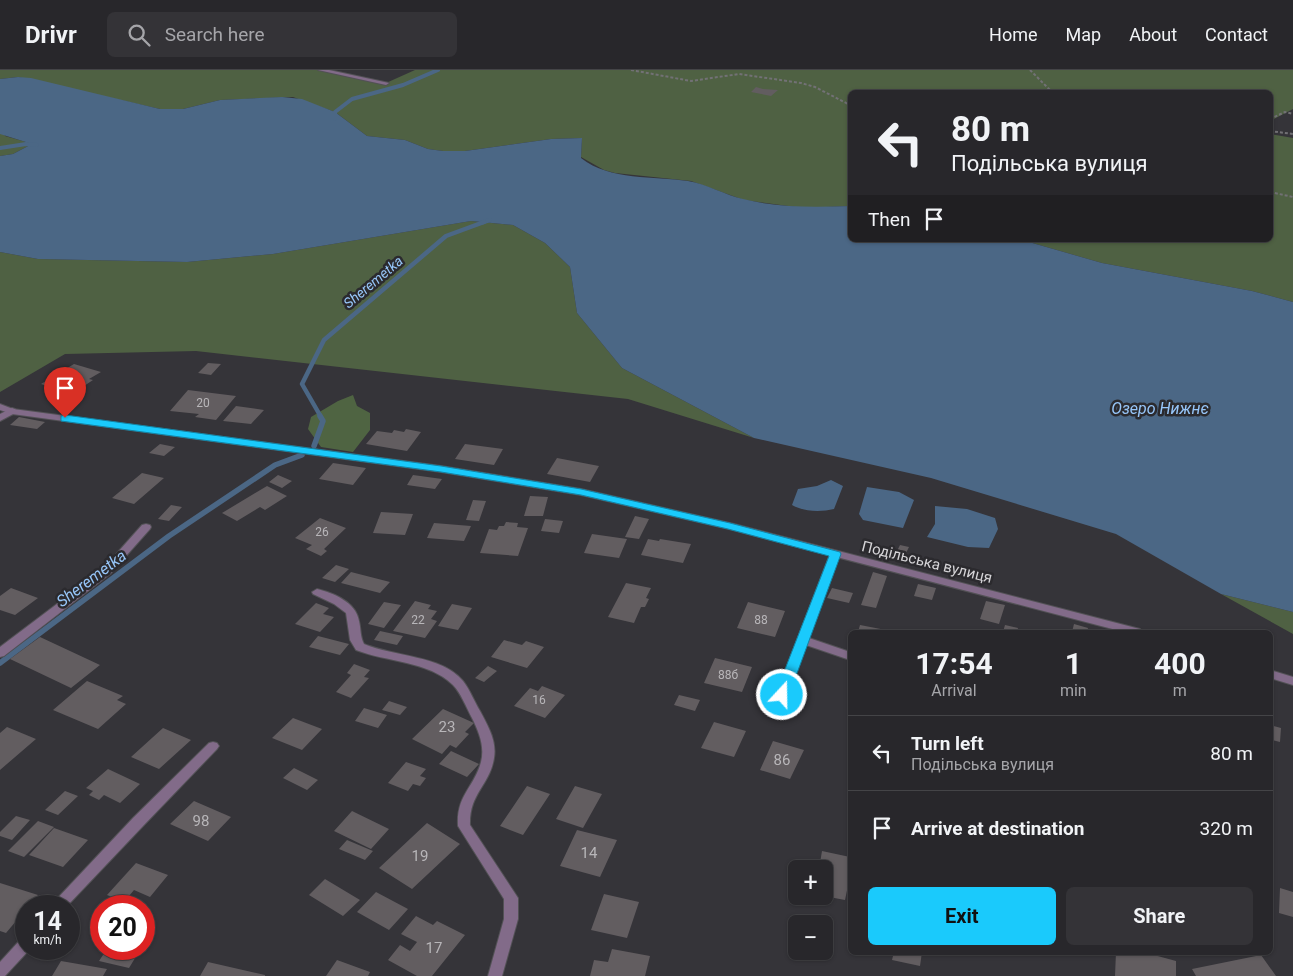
<!DOCTYPE html>
<meta charset="utf-8">
<style>
:root{--surface:#28272b;--page:#343337;--text:#f1f3f6;--muted:#a5a5a9;--line:#444447;--accent:#1acafc}
body{margin:0;font-family:Roboto,sans-serif;background:var(--page);color:var(--text);height:100vh;display:flex;flex-direction:column;font-size:19px;white-space:nowrap}
*{box-sizing:border-box;margin:0}
p{font-size:16px;color:var(--muted)}
.icon{flex:none;width:28px;height:28px;fill:none;stroke:currentColor;stroke-width:2;stroke-linecap:round;stroke-linejoin:round}
.map{position:relative;flex:1;overflow:hidden}
.panel{position:absolute;left:848px;top:560px;width:425px;height:325px;display:flex;flex-direction:column;background:var(--surface);border-radius:8px;box-shadow:0 1px 4px #0004,0 0 0 1px var(--line)}
.panel>*{flex:none}
.banner{position:absolute;left:848px;top:20px;width:425px;height:152px;border-radius:8px;box-shadow:0 1px 4px #0004,0 0 0 1px var(--line);background:#28272b;color:var(--text);overflow:hidden}
.buttons{position:absolute;left:788px;top:790px;display:grid;gap:10px}
.buttons a{display:grid;place-items:center;width:45px;height:45px;border-radius:8px;background:var(--surface);box-shadow:0 1px 4px #0004,0 0 0 1px var(--line);font-size:25px}
.speed{position:absolute;left:15px;top:825px;display:flex;gap:10px;font-size:25px;font-weight:700;text-align:center}
.speed>*{display:grid;place-content:center;width:65px;height:65px;border-radius:50%;background:var(--surface);box-shadow:0 1px 4px #0004,0 0 0 1px var(--line);line-height:1}
.speed small{font-size:12px;font-weight:400}
.speed .limit{border:8px solid #d22;background:#fff;color:#111}
.pin{position:absolute;display:grid;place-items:center;width:42px;height:42px;color:#fff;margin:-51px -21px;border-radius:50% 50% 50% 0;rotate:-45deg;box-shadow:0 0 5px #0007}
.pin .icon{rotate:45deg}
.me{position:absolute;width:55px;margin:-28px;rotate:21deg;stroke-linejoin:round;filter:drop-shadow(0 0 4px #0008)}
.turn{display:flex;align-items:center;gap:18px;height:105px;padding:0 20px;font-size:22px}
.turn .icon{width:65px;height:65px;stroke-width:2.5}
.turn b{display:block;font-size:35px;line-height:42px}
.then{display:flex;align-items:center;height:48px;padding:0 20px;background:#0003;gap:10px;font-size:19px}
.eta{display:flex;justify-content:space-evenly;align-items:center;height:85px;text-align:center}
.eta b{font-size:30px;font-weight:700;line-height:35px}
.action{display:flex;gap:10px;margin-top:auto;padding:10px 20px}
.action a{flex:1;height:58px;border-radius:8px;background:var(--accent);color:#111;font-size:20px;font-weight:700;line-height:58px;text-align:center}
.action a+a{background:var(--page);color:var(--text)}
ul{padding:0;list-style:none}
li{display:flex;align-items:center;gap:15px;height:75px;padding:0 20px;border-top:1px solid var(--line)}
li div{flex:1}
li b{display:block;font-size:19px}
li em{font-style:normal}
header{display:flex;align-items:center;gap:30px;box-sizing:border-box;height:70px;padding:0 25px;background:var(--surface);border-bottom:1px solid var(--line)}
header strong{font-size:24px}
nav{display:flex;gap:28px;margin-inline-start:auto;font-size:18px}
.search{width:350px;height:45px;background:var(--page);display:flex;align-items:center;gap:12px;box-sizing:border-box;padding:0 18px;border-radius:8px;color:var(--muted);font-size:19px}
.map>svg:first-child{display:block}
</style>
<header>
<strong>Drivr</strong>
<div class="search"><svg class="icon" aria-label="search" viewBox="0 0 24 24"><circle cx="10" cy="10" r="6"/><path d="M15 15l6 6"/></svg>Search here</div>
<nav><a>Home</a><a>Map</a><a>About</a><a>Contact</a></nav>
</header>
<div class="map">
<svg width="1293" height="906" viewBox="0 0 1293 906">
<rect width="100%" height="100%" fill="#353439"/>
<!-- green -->
<path fill="#4f6143" d="M0,0H321L386,13L415,0H1293V39L1270,51V22H850V136L803,138L744,130L691,111L615,103L604,100L581,87L582,68L551,69L465,81H443L428,79L405,70L367,66L335,42L293,27L220,30L183,39H160L18,7L0,9Z
M0,54L5,66L30,73V75L13,84L0,86Z
M1270,64L1293,68V232L1252,221L1102,193L1022,170H1270Z
M471,151L513,155L545,173L570,197L577,243L622,298L754,368L628,329L196,281L65,284L0,322V182L38,189L187,192L273,184Z
M1221,524L1293,542V564Z"/>
<!-- forest -->
<path fill="#4f6442" d="M353,325L357,336L370,343V360L353,382L321,377L308,359L311,347L338,331Z"/>
<!-- water -->
<path fill="#4b6785" d="M18,7L31,8L160,39H183L220,30L282,27L302,29L335,42L367,66L405,70L428,79L443,81H465L551,69L582,68L581,88C610,111 654,106 688,111C707,114 725,125 743,129C779,138 814,137 850,136V170H1022L1102,193L1252,221L1293,232V542L1221,524L1116,464L931,408L754,368L622,298L577,243L570,197L545,173L513,155L471,151L273,184L187,192L38,189L0,182V86L13,84L30,75L29,73L0,64V9Z
M831,410L843,416L834,439C821,442 804,442 792,435L798,419L817,416Z
M867,417L899,422L914,430L903,458L863,450L859,444Z
M935,436L967,439L995,448L998,459L989,478L968,477L927,467L935,454Z"/>
<g fill="none" stroke-linecap="round" stroke-linejoin="round">
<!-- stream-far2 -->
<path stroke="#4b6785" stroke-width="4" d="M335,49V42L352,29L403,15L438,0
M0,78L26,74L37,75
M481,153L490,150"/>
<!-- stream-far1 -->
<path stroke="#4b6785" stroke-width="4.5" d="M321,347L302,314L324,270L446,166L484,152"/>
<!-- stream -->
<path stroke="#4b6785" stroke-width="5.5" d="M314,376L323,351L320,346
M0,593L169,466L275,395L302,385"/>
</g>
<!-- building -->
<path fill="#625d60" d="M756,17L763,19L778,20L771,26L751,22Z
M208,293L221,294L211,305L198,303Z
M74,294L101,302L89,309L93,310L72,324L41,314Z
M188,320L236,326L216,350L195,347L199,344L170,341Z
M236,336L264,340L251,354L223,351Z
M19,347L45,352L37,359L10,355Z
M406,359L421,362L407,381L366,374L377,361L392,363L394,360L404,362Z
M160,374L175,377L164,386L149,383Z
M465,374L503,379L494,395L455,389Z
M557,388L599,396L590,412L547,404Z
M333,393L366,398L353,415L319,409Z
M142,403L164,408L134,434L112,428Z
M278,405L292,411L282,418L269,412Z
M413,405L442,409L435,419L407,415Z
M267,416L287,426L265,440L260,437L237,451L222,443Z
M530,426L548,427L543,446H524Z
M473,430L486,431L479,451L466,450Z
M171,435L182,437L169,451L158,449Z
M381,442L413,444L405,465L373,463Z
M635,446L649,449L639,469L625,467Z
M320,448L346,458L324,479L327,481L321,486L306,479L312,475L295,468Z
M545,449L563,451L559,463L541,461Z
M506,452L518,453L517,457L528,458L518,486L480,483L489,459L497,460L499,456H504Z
M434,453L471,456L464,471L427,468Z
M592,464L627,469L619,488L584,483Z
M648,469L659,471L660,469L691,474L683,493L641,485Z
M900,475L909,477L904,487L895,485Z
M336,495L349,499L335,512L322,508Z
M351,502L390,512L380,523L341,513Z
M873,502L887,506L876,538L861,535Z
M626,513L651,518L646,528L649,529L645,537H641L634,553L608,547Z
M918,514L936,518L932,530L914,526Z
M11,518L38,528L15,545L0,540V526Z
M832,518L853,523L849,533L827,528Z
M415,531L431,535L428,539L437,541L431,549L437,551L425,568L393,561Z
M986,531L1005,535L999,554L980,549Z
M384,532L401,535L384,558L368,554Z
M748,532L785,541L775,567L737,558Z
M316,533L329,538L323,544L334,547L320,562L295,554Z
M452,534L472,538L458,560L438,556Z
M1074,554L1088,558L1087,562H1072Z
M860,555L891,561L858,562Z
M1005,555L1018,558L1017,562H1003Z
M380,561L403,566L397,575L374,570Z
M318,566L349,574L340,585L309,577Z
M40,567L100,595L71,618L10,589Z
M504,570L522,575L526,571L544,577L527,598L491,587Z
M715,588L752,597L742,622L704,613Z
M354,594L370,600L364,607L369,608L351,628L336,622L351,605L347,603Z
M488,596L497,601L484,612L475,608Z
M87,611L123,626L117,630L126,634L98,659L53,640Z
M542,616L565,625L545,648L514,636L530,618L538,621Z
M679,625L700,630L695,641L674,635Z
M389,631L407,637L400,645L382,640Z
M364,638L387,645L378,658L355,651Z
M443,639L474,653L465,662L469,664L456,678L450,675L442,684L412,669Z
M293,648L322,659L302,680L272,668Z
M714,652L746,661L734,687L701,678Z
M1270,655L1281,658L1280,672L1272,670L1271,675Z
M7,657L36,669L0,700V663Z
M163,658L191,670L159,699L131,687Z
M773,671L804,680L790,709L760,700Z
M451,681L479,694L467,707L439,694Z
M406,692L426,699L420,706L426,708L420,716L413,714L408,721L388,713Z
M294,698L318,710L307,720L283,708Z
M108,699L140,714L120,733L104,725L99,730L89,725L93,721L86,718Z
M527,716L550,724L523,765L500,756Z
M575,716L602,724L583,758L556,749Z
M65,721L78,726L58,745L45,740Z
M194,731L231,747L208,771L170,754Z
M352,741L389,759L371,779L334,761Z
M16,746L30,750L12,770L0,766V762Z
M38,751L54,757L24,787L8,781Z
M427,753L460,774L412,819L379,798Z
M54,758L88,770L63,797L29,785Z
M577,760L617,770L600,807L560,796Z
M347,770L373,781L365,790L339,779Z
M822,781L850,787V806L845,830L824,826V799H819Z
M136,793L168,805L150,827L134,820L124,832L107,825Z
M325,809L360,830L343,846L309,825Z
M0,813L38,825L6,863L0,861Z
M1280,818L1293,822V847L1279,843Z
M376,822L408,839L389,860L357,842Z
M604,824L639,832L627,868L591,860Z
M416,846L433,855L437,851L465,865L432,906H417L388,890L400,875L410,881L417,872L401,864Z
M107,879H134L140,880L129,898L99,891Z
M612,879L650,886L645,906H590L594,890L608,892Z
M894,882H922L920,896L892,890Z
M1116,882H1143L1176,891V906H1115Z
M1261,885L1276,906H1196L1192,899Z
M337,890L370,902L368,906H326Z
M61,891L107,899L103,906H52Z
M208,892L265,905V906H200Z"/>
<g fill="none" stroke-linecap="round" stroke-linejoin="round">
<defs>
<path id="lane" d="M12,338L15,339L16,341L15,343L0,351V344Z
M146,454L150,455L151,457L150,459L110,504L4,586L0,587V577L102,500L142,455Z
M835,481L840,484L809,568L850,582V590L806,575L781,643L779,646H771L769,643L830,484Z
M213,672L217,673L219,676L217,679L143,756L67,836H52L54,832L133,748L209,673Z
M26,867V879H30L5,906H0V892L21,869Z"/>
<path id="street" d="M318,0H329L389,13L386,15Z
M0,334L13,339L441,396L581,419L734,454L1136,558L1140,559L1142,562H1124L729,459L581,425L441,402L12,344L0,340Z
M317,519C333,523 356,532 359,551C361,559 360,567 364,574C394,587 442,585 463,611C470,620 474,631 480,641C488,656 497,671 494,688C490,715 469,723 470,755L518,828V849L502,906H488L504,849V829L458,756C456,725 474,718 481,692C485,677 479,662 472,648C466,637 461,623 453,615C429,591 386,592 356,580L350,570L346,543L334,534L313,524L312,522Z
M1270,600L1293,607V615L1270,608Z"/>
</defs>
<!-- lane casing -->
<use href="#lane" stroke="#525155" stroke-width="2"/>
<!-- street casing -->
<use href="#street" stroke="#525155" stroke-width="2"/>
<!-- path -->
<path stroke="#727175" stroke-width="2" stroke-dasharray="3 2" stroke-linecap="butt" d="M631,0L691,11L739,4L801,13L815,17L850,35
M1030,0L1052,22
M1270,49L1285,42L1293,44
M1270,61L1293,64
M1270,122L1293,127"/>
<!-- lane -->
<use href="#lane" fill="#826b89" fill-rule="evenodd"/>
<!-- street -->
<use href="#street" fill="#826b89" fill-rule="evenodd"/>
</g>
<!-- route -->
<path fill="#1acafc" stroke="#1183a4" d="M65,345L441,396L581,419L730,453L840,482L841,484L789,625L782,629L775,625L829,486L728,459L581,425L441,402L61,351V346Z"/>
<g text-anchor="middle" stroke-width="5" stroke-linejoin="round" paint-order="stroke">
<!-- number labels -->
<g font-size="12" fill="#b8b6b9">
<text x="203" y="337">20</text>
<text x="322" y="466">26</text>
<text x="418" y="554">22</text>
<text x="761" y="554">88</text>
<text x="728" y="609">88б</text>
<text x="539" y="634">16</text>
</g>
<!-- far-water labels -->
<g font-size="14" font-style="italic" fill="#97c6f9" stroke="#2b2a2e">
<text transform="translate(373 212) rotate(-40)" y="5">Sheremetka</text>
</g>
<!-- street labels -->
<g font-size="15" fill="#d5d4d7" stroke="#2b2a2e">
<text transform="translate(927 492) rotate(14)" y="5">Подільська вулиця</text>
</g>
<!-- near-number labels -->
<g font-size="15" fill="#b8b6b9">
<text x="447" y="662">23</text>
<text x="782" y="695">86</text>
<text x="201" y="756">98</text>
<text x="589" y="788">14</text>
<text x="420" y="791">19</text>
<text x="434" y="883">17</text>
</g>
<!-- water labels -->
<g font-size="16" font-style="italic" fill="#97c6f9" stroke="#2b2a2e">
<text x="1160" y="344">Озеро Нижнє</text>
<text transform="translate(91 508) rotate(-37)" y="6">Sheremetka</text>
</g>
</g>
</svg>
<div class="buttons">
<a>+</a>
<a>−</a>
</div>
<div class="speed"><div>14<small>km/h</small></div><div class="limit">20</div></div>
<div class="pin" style="left:65px;top:348px;background:#d93025"><svg class="icon" aria-label="arrive" viewBox="0 0 24 24"><path d="M6 21V4h12l-3 4 3 4H6"/></svg></div>
<svg class="me" style="left:782px;top:625px" viewBox="-20 -20 40 40"><circle r="17" fill="#1acafc" stroke="#fff" stroke-width="3"/><path d="M0-11L8 9 0 5-8 9z" fill="#fff"/></svg>
<div class="banner">
<div class="turn"><svg class="icon" aria-label="left" viewBox="0 0 24 24"><path d="M17 20v-9H6M10 6l-5 5 5 5"/></svg><div><b>80 m</b>Подільська вулиця</div></div>
<div class="then">Then<svg class="icon" aria-label="arrive" viewBox="0 0 24 24"><path d="M6 21V4h12l-3 4 3 4H6"/></svg></div>
</div>
<section class="panel">
<div class="eta">
<div><b>17:54</b><p>Arrival</p></div>
<div><b>1</b><p>min</p></div>
<div><b>400</b><p>m</p></div>
</div>
<ul>
<li><svg class="icon" aria-label="left" viewBox="0 0 24 24"><path d="M17 20v-9H6M10 6l-5 5 5 5"/></svg><div><b>Turn left</b><p>Подільська вулиця</p></div><em>80 m</em></li>
<li><svg class="icon" aria-label="arrive" viewBox="0 0 24 24"><path d="M6 21V4h12l-3 4 3 4H6"/></svg><div><b>Arrive at destination</b></div><em>320 m</em></li>
</ul>
<div class="action"><a>Exit</a><a>Share</a></div>
</section>
</div>
